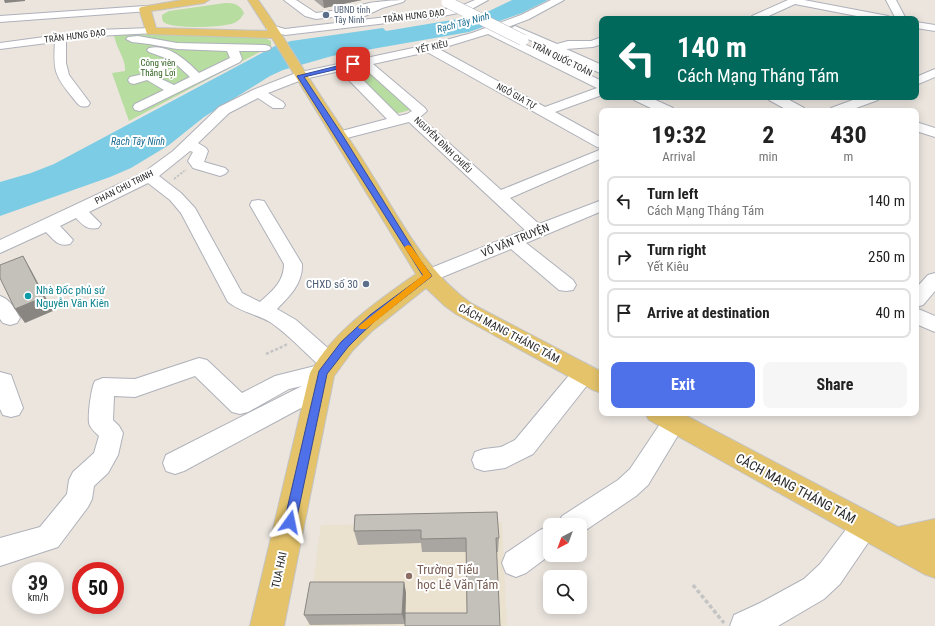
<!DOCTYPE html>
<meta charset="utf-8">
<style>
:root{--surface:#fff;--page:#f6f6f6;--text:#222;--muted:#767676;--line:#e0e0e0;--accent:#4e70e9}
body{margin:0;font-family:"Roboto Condensed",sans-serif;background:var(--page);color:var(--text);height:100vh;display:flex;flex-direction:column;font-size:15px;white-space:nowrap}
*{box-sizing:border-box;margin:0}
p{font-size:13px;color:var(--muted)}
.icon{flex:none;width:22px;height:22px;fill:none;stroke:currentColor;stroke-width:2;stroke-linecap:round;stroke-linejoin:round}
.map{position:relative;flex:1;overflow:hidden}
.side{position:absolute;left:599px;top:108px;width:320px;height:308px;display:flex;flex-direction:column;background:var(--surface);border-radius:8px;box-shadow:0 2px 10px #0003}
.side>*{flex:none}
.top-card{position:absolute;left:599px;top:16px;width:320px;height:84px;border-radius:8px;box-shadow:0 2px 10px #0003;background:#00695c;color:#fff;overflow:hidden}
.needle{width:26px;rotate:221deg}
.fabs{position:absolute;left:543px;top:518px;display:grid;gap:8px}
.fabs a{display:grid;place-items:center;width:44px;height:44px;border-radius:8px;background:var(--surface);box-shadow:0 2px 10px #0003;font-size:20px}
.speed{position:absolute;left:12px;top:562px;display:flex;gap:8px;font-size:20px;font-weight:700;text-align:center}
.speed>*{display:grid;place-content:center;width:52px;height:52px;border-radius:50%;background:var(--surface);box-shadow:0 2px 10px #0003;line-height:1}
.speed small{font-size:10px;font-weight:400}
.speed .limit{border:6px solid #d22;background:#fff;color:#111}
.pin{position:absolute;display:grid;place-items:center;width:34px;height:34px;color:#fff;margin:-17px;border-radius:8px;box-shadow:0 2px 6px #0006}
.me{position:absolute;width:44px;margin:-22px;rotate:12deg;stroke-linejoin:round;filter:drop-shadow(0 0 3px #0008)}
.turn{display:flex;align-items:center;gap:14px;height:84px;padding:0 12px;font-size:18px}
.turn .icon{width:52px;height:52px;stroke-width:2.5}
.turn b{display:block;font-size:28px;line-height:34px}
.eta{display:flex;justify-content:space-evenly;align-items:center;height:68px;text-align:center}
.eta b{font-size:24px;font-weight:700;line-height:28px}
.cta{display:flex;gap:8px;margin-top:auto;padding:8px 12px}
.cta a{flex:1;height:46px;border-radius:8px;background:var(--accent);color:#fff;font-size:16px;font-weight:700;line-height:46px;text-align:center}
.cta a+a{background:var(--page);color:var(--text)}
ul{padding:0;list-style:none}
li{display:flex;align-items:center;gap:12px;height:50px;margin:0 8px 6px;padding:0 4px;border:2px solid var(--line);border-radius:8px}
li div{flex:1}
li b{display:block;font-size:15px}
li em{font-style:normal}
.map>svg:first-child{display:block}
</style>
<div class="map">
<svg width="935" height="626" viewBox="0 0 935 626">
<rect width="100%" height="100%" fill="#ebe5de"/>
<!-- education -->
<path fill="#ebe1cf" d="M502,522L507,626H307L321,525Z"/>
<!-- green -->
<path fill="#b7dda0" d="M225,3C234,3 240,4 244,13C242,17 240,20 236,22C226,28 175,29 165,23C162,21 162,19 162,15L169,11Z
M114,34L256,37H263L271,41V46L129,121L112,73L125,71C126,58 115,47 114,34Z
M367,67L414,109L395,114L353,71Z"/>
<!-- water -->
<path fill="#7bcce4" d="M512,0H548L522,13L469,32L332,56L283,70L270,76L204,117L169,145L131,168L110,177L0,216V182L31,173L54,164L275,46L291,41L383,28L386,31L464,18L485,13Z"/>
<g fill="none" stroke-linecap="round" stroke-linejoin="round">
<defs>
<path id="minor" d="M284,0H296L316,13L340,10H363L365,9L360,6C364,2 397,0 405,0L403,2L382,8L365,16H340L316,19L305,16Z
M475,0H488L468,11L438,17L285,35L267,30L266,28L271,25L285,29L438,11L461,6Z
M551,0H564L529,19L497,31L602,81V95L555,112L602,138V148L597,147L427,52L373,64L425,108L427,111L420,117L501,190L602,149V158L510,198L539,224L602,200V211L526,243L573,280L576,285L573,290L566,291L559,290L511,249L435,280L428,282L421,280L419,276L421,272L525,230L409,122L339,140L334,139L332,136L334,133L387,119L340,71L304,79L268,93L283,102L285,105L283,108H273L258,98L229,113L198,143L206,148L208,151L204,162L225,168L228,171L225,174L220,176L193,168L188,161L193,152L190,151L159,176L181,193L195,208L242,293L260,302C272,291 284,282 284,264L250,205L252,201L258,200L264,201L302,264C303,283 290,296 277,309L296,320L338,357L341,363L338,369L332,371L333,373L330,379L324,381L327,382L330,388L327,394L184,471L175,474L166,471L163,463L166,455L302,386L289,389L248,412L240,414L232,412L195,376L135,397L114,396L113,420L119,426L123,433L118,455L108,473L94,486L92,499L88,507L58,547L0,566V538L40,527L67,494L69,480L73,472L94,453L99,436C95,432 90,428 89,423C88,414 91,388 95,381L103,378L135,379L199,358L207,360L242,393L275,376L319,365C303,351 288,334 270,322C256,314 241,312 228,302L181,213L170,200L148,183L89,212L101,224L98,228C87,230 83,225 76,218L60,226L73,240L70,244C58,247 54,240 46,232L0,253V240L143,173L173,151L219,107L253,90L296,73L427,45L472,33L521,15ZM488,34L597,88L545,107L439,49ZM362,66L412,111L407,114L399,116L351,68Z
M788,0H804L888,16L893,19H872L795,4L762,19L751,18L752,16Z
M886,0H896L906,19H896Z
M145,6L150,9L149,11L0,22V16Z
M916,22L935,25V31L916,28Z
M515,26L557,44L568,41H591L602,37V44L593,47L566,49L602,65V74L511,31L510,29Z
M151,28L155,29L156,31L155,33L96,36L66,40V63L69,75L90,103L88,106C79,108 78,104 73,98C55,76 53,71 55,42L0,49V43L96,30Z
M138,36L177,43L265,45L269,46L271,48L269,50L265,51H239L242,59L240,62L140,111L135,110L133,107L135,104L164,90L147,80L134,84L130,83L128,80L130,77L144,74L145,69L159,61L168,59L149,52L147,50L149,48C168,43 187,61 199,73L230,58L227,51L177,49L149,44L132,42L126,39L128,37ZM176,64L190,77L174,85L157,77L156,73L167,67Z
M935,69V77L916,85V77Z
M632,97H649L673,108L675,111H657L634,100Z
M767,97H784L804,108L806,111H789L769,100Z
M861,97H880L878,100L848,111H829L831,108Z
M916,122L935,128V137L916,131Z
M935,273V291L923,305L916,307V288L928,275Z
M0,296C10,299 15,309 20,318L17,323L10,325L3,323L0,319Z
M916,308L935,316V332L916,324Z
M584,364L592,367L595,373L592,379L533,454L505,468L484,471L475,468L472,460L475,452L484,449L501,447L515,440L576,367Z
M0,372L11,375L23,408L19,415L11,417L3,415L0,409Z
M672,413L682,415L686,422L648,485L636,496L580,534V525H558L562,516L618,480L630,469L666,415Z
M865,512L874,516L878,525L874,534L840,584L824,599L778,626H730L734,615L760,603L804,579L820,564L856,516Z
M550,526V555L526,573L516,577L506,573L502,563L506,553L540,530Z"/>
<path id="major" d="M182,0H209L204,3L151,11L156,28L268,31L248,0H258C278,27 293,54 311,81C331,113 353,143 372,175C401,221 426,272 472,304L602,372V393L593,390L456,314L445,306L426,288L372,331L353,350L334,376L284,626H250L310,373C333,331 378,301 416,274L272,38L147,34L139,9L141,7Z
M645,413H681L898,527L935,519V578L924,574L649,420Z"/>
</defs>
<!-- minor casing -->
<use href="#minor" stroke="#afb1ba" stroke-width="2"/>
<!-- major casing -->
<use href="#major" stroke="#c4c4c4" stroke-width="2"/>
<!-- path-far3 -->
<path stroke="#c4c4c4" stroke-width="1.5" stroke-dasharray="1.5 1" stroke-linecap="butt" d="M183,172L186,170"/>
<!-- path-far2 -->
<path stroke="#c4c4c4" stroke-width="2" stroke-dasharray="2.5 1.5" stroke-linecap="butt" d="M174,179L184,171"/>
<!-- path-far1 -->
<path stroke="#c4c4c4" stroke-width="2.5" stroke-dasharray="3 2" stroke-linecap="butt" d="M266,354L288,344"/>
<!-- path -->
<path stroke="#c4c4c4" stroke-width="3.5" stroke-dasharray="4 2.5" stroke-linecap="butt" d="M693,585L724,623"/>
<!-- minor -->
<use href="#minor" fill="#fff" fill-rule="evenodd"/>
<!-- major -->
<use href="#major" fill="#e4c36b" fill-rule="evenodd"/>
<defs>
<path id="minor-bridge" d="M447,2L523,40"/>
</defs>
<!-- minor-bridge casing -->
<use href="#minor-bridge" stroke="#afb1ba" stroke-width="12" stroke-linecap="butt"/>
<!-- minor-bridge -->
<use href="#minor-bridge" stroke="#fff" stroke-width="11"/>
</g>
<!-- wall -->
<path fill="#a9a5a0" d="M314,0H362L324,8Z
M355,515L499,538L498,552H496L467,613L466,552H422L421,543L358,545L354,531Z
M404,582L406,593L405,624L310,625L304,615Z"/>
<!-- shaded-wall -->
<path fill="#898682" d="M4,0H25V1L5,3Z
M323,0H362L324,8Z
M23,256L31,270L53,311L25,323L15,309Z
M404,582L406,593L405,624L402,614Z"/>
<!-- building -->
<path fill="#c4c0ba" stroke="#898682" d="M23,256L44,297L15,309L0,278V265Z
M497,512L499,538H496L500,626H405V613H467L466,538L421,539V530L354,531L355,515Z
M310,582H404L402,614L304,615Z"/>
<!-- route -->
<path fill="#4e70e9" stroke="#334997" d="M353,62L356,64L355,65L304,77L343,136L420,260L432,276L376,320L360,335L348,347L327,374L296,522L294,526L290,528L285,526L284,522L319,371L341,342L354,330L370,315L423,276L297,76Z"/>
<!-- slow -->
<path fill="#f59e0b" d="M408,245L411,246L432,276L366,329H360L358,327L360,325L423,275L404,247Z"/>
<!-- markers -->
<g fill="#5c6f8a" stroke="#fff" stroke-width="1.5">
<circle cx="326" cy="15" r="4"/>
<circle cx="366" cy="284" r="4"/>
</g>
<circle fill="#0f9aa8" stroke="#fff" stroke-width="1.5" cx="28" cy="296" r="4"/>
<circle fill="#8d6e63" stroke="#fff" stroke-width="1.5" cx="409" cy="576" r="4"/>
<g text-anchor="middle" stroke-width="4" stroke-linejoin="round" paint-order="stroke">
<!-- far-service labels -->
<g font-size="9" fill="#4e5e75" stroke="#fff" text-anchor="start">
<text x="334" y="13">UBND tỉnh<tspan x="334" dy="10">Tây Ninh</tspan></text>
</g>
<!-- far-street labels -->
<g font-size="9" fill="#2b2b2b" stroke="#fff">
<text transform="translate(414 16) rotate(-7)" y="3">TRẦN HƯNG ĐẠO</text>
<text transform="translate(75 36) rotate(-7)" y="3">TRẦN HƯNG ĐẠO</text>
<text transform="translate(432 47) rotate(-13)" y="3">YẾT KIÊU</text>
<text transform="translate(562 59) rotate(26)" y="3">TRẦN QUỐC TOẢN</text>
<text transform="translate(516 96) rotate(29)" y="3">NGÔ GIA TỰ</text>
<text transform="translate(443 145) rotate(44)" y="3">NGUYỄN ĐÌNH CHIỂU</text>
<text transform="translate(124 187) rotate(-27)" y="3">PHAN CHU TRINH</text>
</g>
<!-- far-park labels -->
<g font-size="9" fill="#316221" stroke="#fff">
<text x="158" y="66">Công viên<tspan x="158" dy="10">Thắng Lợi</tspan></text>
</g>
<!-- far-water labels -->
<g font-size="10" font-style="italic" fill="#1a6c90" stroke="#fff">
<text transform="translate(463 22) rotate(-15)" y="4">Rạch Tây Ninh</text>
<text x="138" y="145">Rạch Tây Ninh</text>
</g>
<!-- street labels -->
<g font-size="11" fill="#2b2b2b" stroke="#fff">
<text transform="translate(515 240) rotate(-22)" y="4">VÕ VĂN TRUYỆN</text>
<text transform="translate(509 333) rotate(28)" y="4">CÁCH MẠNG THÁNG TÁM</text>
<text transform="translate(279 570) rotate(-78)" y="4">TUA HAI</text>
</g>
<!-- service labels -->
<g font-size="11" fill="#4e5e75" stroke="#fff" text-anchor="end">
<text x="358" y="288">CHXD số 30</text>
</g>
<!-- culture labels -->
<g font-size="11" fill="#0d838f" stroke="#fff" text-anchor="start">
<text x="36" y="294">Nhà Đốc phủ sứ<tspan x="36" dy="13">Nguyễn Văn Kiên</tspan></text>
</g>
<!-- near-street labels -->
<g font-size="13" fill="#2b2b2b" stroke="#fff">
<text transform="translate(796 488) rotate(28)" y="5">CÁCH MẠNG THÁNG TÁM</text>
</g>
<!-- near-education labels -->
<g font-size="13" fill="#785e54" stroke="#fff" text-anchor="start">
<text x="417" y="574">Trường Tiểu<tspan x="417" dy="15">học Lê Văn Tám</tspan></text>
</g>
</g>
</svg>
<div class="fabs">
<a><svg class="needle" viewBox="-14 -14 28 28"><path d="M0-13l5 13h-10z" fill="#e53935"/><path d="M0 13l5-13h-10z" fill="#767676"/></svg></a>
<a><svg class="icon" aria-label="search" viewBox="0 0 24 24"><circle cx="10" cy="10" r="6"/><path d="M15 15l6 6"/></svg></a>
</div>
<div class="speed"><div>39<small>km/h</small></div><div class="limit">50</div></div>
<div class="pin" style="left:353px;top:64px;background:#d93025"><svg class="icon" aria-label="arrive" viewBox="0 0 24 24"><path d="M6 21V4h12l-3 4 3 4H6"/></svg></div>
<svg class="me" style="left:290px;top:522px" viewBox="-20 -20 40 40"><path d="M0-17L14 15 0 8-14 15z" fill="#4e70e9" stroke="#fff" stroke-width="4"/></svg>
<div class="top-card">
<div class="turn"><svg class="icon" aria-label="left" viewBox="0 0 24 24"><path d="M17 20v-9H6M10 6l-5 5 5 5"/></svg><div><b>140 m</b>Cách Mạng Tháng Tám</div></div>
</div>
<section class="side">
<div class="eta">
<div><b>19:32</b><p>Arrival</p></div>
<div><b>2</b><p>min</p></div>
<div><b>430</b><p>m</p></div>
</div>
<ul>
<li><svg class="icon" aria-label="left" viewBox="0 0 24 24"><path d="M17 20v-9H6M10 6l-5 5 5 5"/></svg><div><b>Turn left</b><p>Cách Mạng Tháng Tám</p></div><em>140 m</em></li>
<li><svg class="icon" aria-label="right" viewBox="0 0 24 24"><path d="M7 20v-9h11M14 6l5 5-5 5"/></svg><div><b>Turn right</b><p>Yết Kiêu</p></div><em>250 m</em></li>
<li><svg class="icon" aria-label="arrive" viewBox="0 0 24 24"><path d="M6 21V4h12l-3 4 3 4H6"/></svg><div><b>Arrive at destination</b></div><em>40 m</em></li>
</ul>
<div class="cta"><a>Exit</a><a>Share</a></div>
</section>
</div>
